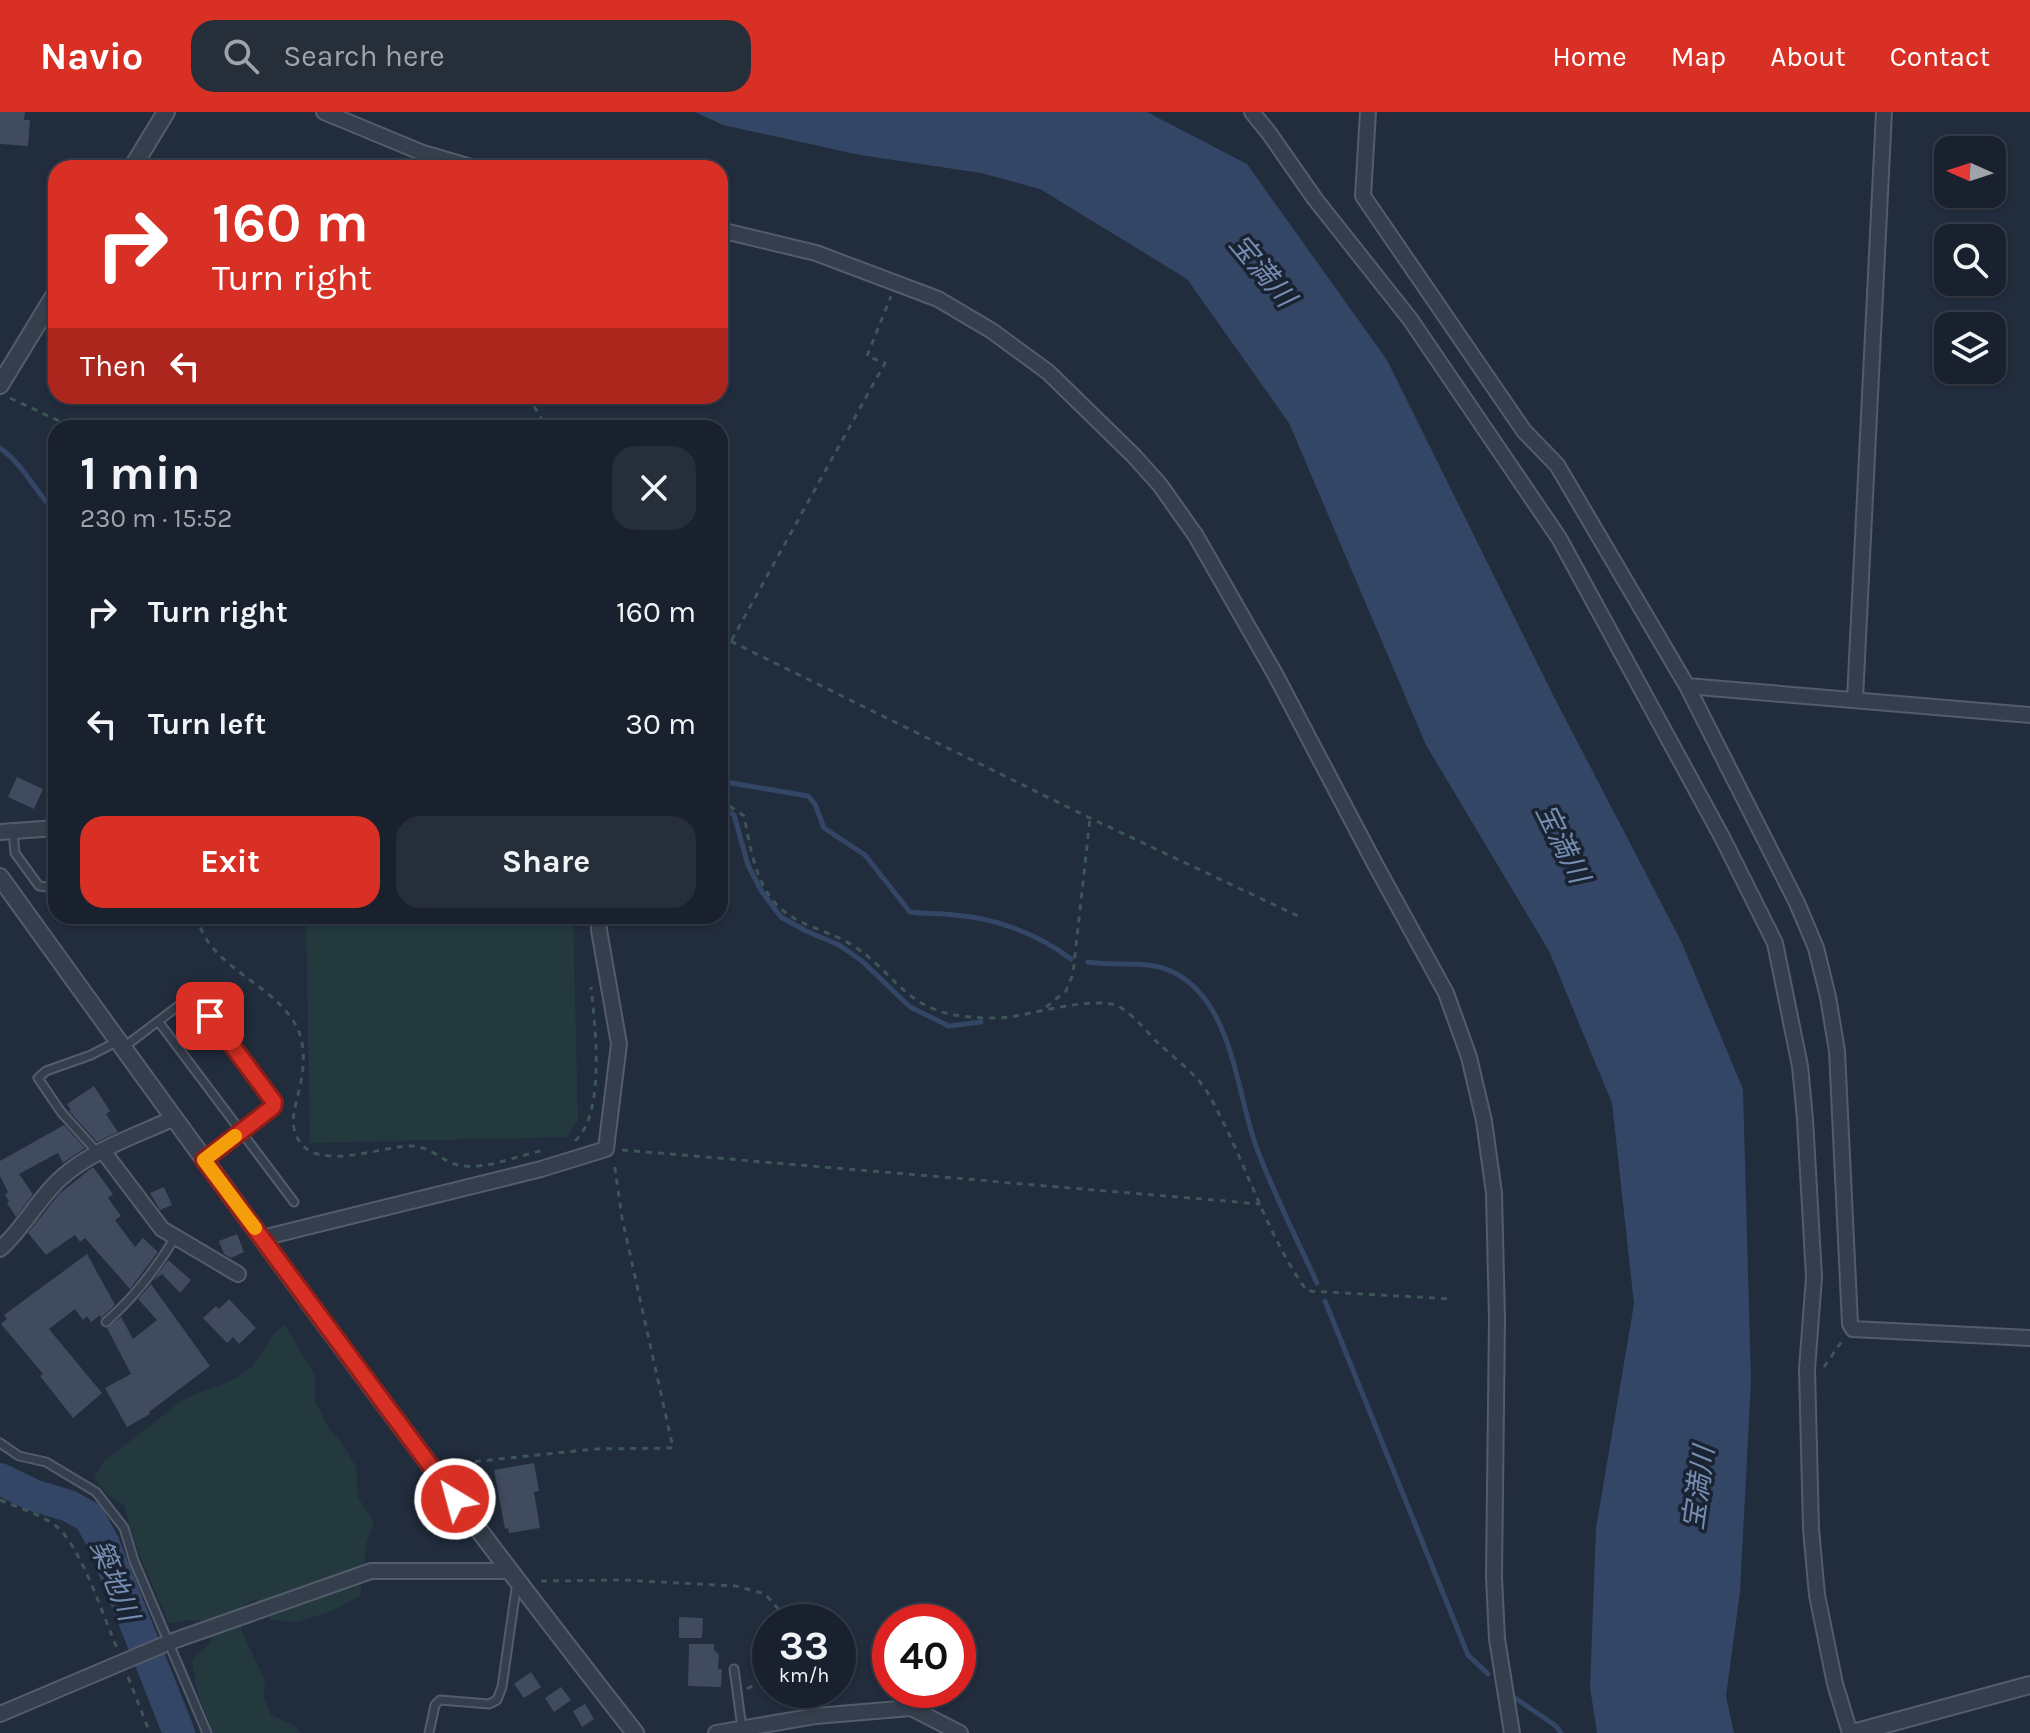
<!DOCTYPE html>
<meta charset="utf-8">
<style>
:root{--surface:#19212e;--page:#262e3a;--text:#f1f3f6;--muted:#9fa3aa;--line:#373e4a;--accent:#d93025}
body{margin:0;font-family:Karla,"Noto Sans JP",sans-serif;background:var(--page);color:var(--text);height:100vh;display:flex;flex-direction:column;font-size:30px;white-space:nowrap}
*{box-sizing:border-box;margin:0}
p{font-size:26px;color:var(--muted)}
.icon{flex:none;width:44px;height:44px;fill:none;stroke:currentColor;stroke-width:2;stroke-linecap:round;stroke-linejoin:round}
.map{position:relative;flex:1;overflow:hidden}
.sheet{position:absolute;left:48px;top:308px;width:680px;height:504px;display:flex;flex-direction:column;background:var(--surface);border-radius:24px;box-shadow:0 2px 6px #0004,0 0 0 2px var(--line)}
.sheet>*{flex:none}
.banner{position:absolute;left:48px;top:48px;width:680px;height:244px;border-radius:24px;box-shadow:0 2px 6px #0004,0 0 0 2px var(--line);background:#d93025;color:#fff;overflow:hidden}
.needle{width:52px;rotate:273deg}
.controls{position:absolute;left:1934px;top:24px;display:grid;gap:16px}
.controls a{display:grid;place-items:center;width:72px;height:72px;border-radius:16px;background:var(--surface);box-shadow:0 2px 6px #0004,0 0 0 2px var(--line);font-size:40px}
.speed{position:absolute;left:752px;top:1492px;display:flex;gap:16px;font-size:40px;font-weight:700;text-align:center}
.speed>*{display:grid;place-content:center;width:104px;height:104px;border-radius:50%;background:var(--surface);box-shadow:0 2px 6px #0004,0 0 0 2px var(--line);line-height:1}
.speed small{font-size:20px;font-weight:400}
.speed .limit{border:12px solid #d22;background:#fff;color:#111}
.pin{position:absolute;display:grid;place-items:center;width:68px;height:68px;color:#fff;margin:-34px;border-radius:16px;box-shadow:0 4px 12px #0006}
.me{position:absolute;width:88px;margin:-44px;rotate:323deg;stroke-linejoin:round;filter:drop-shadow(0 0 6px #0008)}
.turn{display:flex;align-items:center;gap:28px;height:168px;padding:0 32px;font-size:36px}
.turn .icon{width:104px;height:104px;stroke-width:2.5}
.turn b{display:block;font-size:56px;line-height:68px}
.then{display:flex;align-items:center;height:76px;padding:0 32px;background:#0003;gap:16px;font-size:30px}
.round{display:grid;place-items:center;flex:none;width:84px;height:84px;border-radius:24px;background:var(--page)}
.summary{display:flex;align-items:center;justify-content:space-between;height:136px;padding:0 32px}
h1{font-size:48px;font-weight:700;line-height:60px}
.cta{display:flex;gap:16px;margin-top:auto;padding:16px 32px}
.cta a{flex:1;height:92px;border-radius:24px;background:var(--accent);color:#fff;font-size:32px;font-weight:700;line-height:92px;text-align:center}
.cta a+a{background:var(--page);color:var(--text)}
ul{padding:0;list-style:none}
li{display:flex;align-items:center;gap:24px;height:112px;padding:0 32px}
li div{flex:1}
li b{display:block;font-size:30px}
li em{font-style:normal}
header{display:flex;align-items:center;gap:48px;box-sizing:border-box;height:112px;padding:0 40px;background:var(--accent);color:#fff}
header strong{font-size:38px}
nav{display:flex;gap:44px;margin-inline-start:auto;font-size:28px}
.search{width:560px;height:72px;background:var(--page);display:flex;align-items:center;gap:20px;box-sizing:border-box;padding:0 28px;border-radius:24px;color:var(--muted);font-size:30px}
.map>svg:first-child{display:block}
</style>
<header>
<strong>Navio</strong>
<div class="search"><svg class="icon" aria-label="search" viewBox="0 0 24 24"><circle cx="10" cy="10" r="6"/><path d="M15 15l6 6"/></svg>Search here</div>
<nav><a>Home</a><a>Map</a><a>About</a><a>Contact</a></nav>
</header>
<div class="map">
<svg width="2030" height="1621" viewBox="0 0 2030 1621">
<rect width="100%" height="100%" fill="#212c3d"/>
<!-- green -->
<path fill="#23393e" d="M306,804H573L578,1007L567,1025L310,1031Z
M284,1212L315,1263V1289L327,1313L344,1334L356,1355L358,1385L374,1410L366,1433L360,1484L332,1499L297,1510L271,1508L255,1487L241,1495V1518L265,1568L264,1586L270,1602L295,1614L301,1621H213L197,1579L192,1548L211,1530L207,1509L187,1508L169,1512L135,1432L124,1393L107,1383L94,1366L103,1350L184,1287L234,1267L252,1255L273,1223Z"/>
<!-- water -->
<path fill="#344665" d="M695,0H1147L1247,52L1387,248L1554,585L1681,829L1743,977L1751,1270L1740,1480L1726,1584L1734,1621H1597L1590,1575L1596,1416L1634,1192L1612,991L1549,839L1426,633L1289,311L1187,167L1040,77L981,61L860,43L723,13Z"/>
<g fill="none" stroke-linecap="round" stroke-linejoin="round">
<!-- stream -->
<path stroke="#344665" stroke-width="5" d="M0,336C24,353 36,381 56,401
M720,669L808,684L815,692L824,716L865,743L910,800C925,802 940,801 954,803C996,806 1038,822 1071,847
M720,693L734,703L748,753L762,780L781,805L806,819L839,833L862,849L910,895L949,914L981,910
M1088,850C1115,855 1147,847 1173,860C1232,889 1236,977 1255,1031C1272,1079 1296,1125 1317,1171
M1325,1189L1468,1543L1488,1562
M1509,1582L1556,1614L1561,1621"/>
<!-- river -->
<path stroke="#344665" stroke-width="32" d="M0,1367L33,1383L69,1394L89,1405L103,1430L179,1621"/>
</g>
<!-- building -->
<path fill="#404b5f" d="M0,0H25L24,8H30L28,34L0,32Z
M17,665L43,677L34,697L8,685Z
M94,974L110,999L106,1002L118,1020L97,1030L69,999L71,998L67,992Z
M64,1013L85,1036L63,1051L58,1041L19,1062L33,1082L16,1105L7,1091L9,1089L5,1083L8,1080L0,1064V1049Z
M93,1055L113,1082L108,1086L121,1104L115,1108L135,1135L143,1126L158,1140L130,1177L85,1126L80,1130L75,1123L46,1143L28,1121L59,1082Z
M164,1075L172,1093L160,1098L150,1081Z
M237,1122L244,1140L231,1146L224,1142L219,1129Z
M87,1142L115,1193L101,1206L100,1203L91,1210L87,1204L83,1208L75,1197L49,1217L102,1281L73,1306L40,1264L43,1262L1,1212L7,1207L4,1203Z
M168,1148L191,1168L180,1181L162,1162L153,1169Z
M151,1172L210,1254L149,1300L150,1302L127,1315L105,1276L131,1262L107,1216L121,1205L133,1227L157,1208L138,1187Z
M229,1187L256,1216L239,1232L233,1225L227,1231L203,1206L216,1194L219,1197Z
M534,1351L539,1379L534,1380L540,1416L509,1421L508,1416L505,1417L494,1358Z
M679,1505L703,1506L702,1526H679Z
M689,1532H714V1538L719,1543L718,1557H722L721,1575L688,1574Z
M531,1560L541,1575L524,1586L514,1572Z
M561,1575L571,1588L554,1600L545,1586Z
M585,1592L594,1607L582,1615L573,1599Z"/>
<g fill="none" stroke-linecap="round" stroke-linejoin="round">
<defs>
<path id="service" d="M13,719L15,741L39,774L56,776
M158,909L294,1090
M124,935L194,882L274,990L273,995L206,1047
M98,1041L61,1000L38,966L46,959L91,943L118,929
M106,1210C135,1185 156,1157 176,1124
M0,1331L19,1344L46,1350L96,1380L124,1416L134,1449L207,1621
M734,1557L742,1616
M429,1621L435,1593L440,1588L489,1592L497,1588L502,1575L517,1470"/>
<path id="minor" d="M324,0L423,41L474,56
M1252,0L1269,21L1315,87L1410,207L1559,426L1722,725L1775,831L1800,954L1805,1007L1814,1165L1807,1257L1811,1417L1817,1483L1835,1572L1850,1621
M1368,0L1363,84L1524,319L1557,353L1687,574L1797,791L1816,836L1828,885L1837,939L1850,1212L1853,1217L2030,1226
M720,118L816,141L938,187L992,219L1048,260L1134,344L1160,373L1196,424L1275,562L1375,752L1446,881L1469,945L1484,1009L1494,1081L1497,1207L1494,1465L1497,1527L1512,1621
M1687,574L2030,603
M1855,587L1884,0
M0,720L56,716
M103,1039L162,1117L238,1162
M262,1126L541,1057L606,1037L619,932L599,818V804
M0,1137C24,1116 37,1088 60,1067C91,1038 136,1024 174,1006
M0,1602L170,1530L371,1459H509
M716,1621L816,1604L911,1596L960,1621"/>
<path id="tertiary" d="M132,56L166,0
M0,273L56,181
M0,765C207,1053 416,1341 635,1621
M1853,1621L2030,1573"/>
</defs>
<!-- service casing -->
<use href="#service" stroke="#535c6b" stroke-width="11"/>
<!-- minor casing -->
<use href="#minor" stroke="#535c6b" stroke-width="18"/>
<!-- tertiary casing -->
<use href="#tertiary" stroke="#535c6b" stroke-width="20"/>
<!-- path -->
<path stroke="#3e5558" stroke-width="3" stroke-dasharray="6 6" stroke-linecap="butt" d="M528,284L547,316
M10,286L74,316
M720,524L1090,706L1298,804
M720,549L885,251L867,244L891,184
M720,687L744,704C750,734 755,770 777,793C797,814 828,818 852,833C894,859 904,897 962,904C976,906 996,907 1010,905C1034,901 1097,884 1118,894C1133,902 1146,919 1158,931C1173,945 1195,961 1206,978C1244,1042 1263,1118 1307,1179L1453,1187
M197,804C207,854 269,869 294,910C308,932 304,962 297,986C295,997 292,1005 294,1016C305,1067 380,1033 413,1034C431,1035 442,1049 458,1053C484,1059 515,1044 541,1039
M1046,895L1066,879L1073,862L1090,706
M575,1029C606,1001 595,914 591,875
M622,1038L1260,1092
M1824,1255L1842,1229
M451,1352L595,1337L673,1336L622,1106L614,1049
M0,1388C19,1396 40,1402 56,1414C81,1434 103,1504 117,1536
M541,1469L623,1468L736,1474L765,1482L782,1501L784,1510
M128,1565L150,1621
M747,1577L770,1564"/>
<!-- service -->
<use href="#service" stroke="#353e4d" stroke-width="7"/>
<!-- minor -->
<use href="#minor" stroke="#353e4d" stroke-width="14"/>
<!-- tertiary -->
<use href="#tertiary" stroke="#353e4d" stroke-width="16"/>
</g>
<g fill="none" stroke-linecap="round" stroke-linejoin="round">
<defs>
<path id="route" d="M210,904L274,990L273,995L204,1048L455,1387"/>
</defs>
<!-- route casing -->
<use href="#route" stroke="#8d1f18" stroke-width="20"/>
<!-- route -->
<use href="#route" stroke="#d93025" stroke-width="14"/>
<!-- slow -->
<path stroke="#f59e0b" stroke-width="14" d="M235,1024L204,1048L255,1116"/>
</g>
<g text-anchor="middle" stroke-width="7" stroke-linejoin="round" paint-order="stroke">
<!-- water labels -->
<g font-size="28" font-style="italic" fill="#768db2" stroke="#1a2332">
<text transform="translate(1263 158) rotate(50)" y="10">宝満川</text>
<text transform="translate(1563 731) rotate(64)" y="10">宝満川</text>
<text transform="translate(1698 1376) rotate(-82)" y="10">宝満川</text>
<text transform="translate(115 1468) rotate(68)" y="10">築地川</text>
</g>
</g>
</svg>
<div class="controls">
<a><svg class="needle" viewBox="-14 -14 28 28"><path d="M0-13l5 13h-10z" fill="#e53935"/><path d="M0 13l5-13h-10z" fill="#9fa3aa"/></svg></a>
<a><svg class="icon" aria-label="search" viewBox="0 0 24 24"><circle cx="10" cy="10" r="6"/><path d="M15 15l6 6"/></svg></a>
<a><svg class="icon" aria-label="layers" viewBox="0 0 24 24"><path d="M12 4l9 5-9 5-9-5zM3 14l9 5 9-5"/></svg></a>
</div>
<div class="speed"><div>33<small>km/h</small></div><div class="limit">40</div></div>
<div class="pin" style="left:210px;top:904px;background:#d93025"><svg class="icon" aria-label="arrive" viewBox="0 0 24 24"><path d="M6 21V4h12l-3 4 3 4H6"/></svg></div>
<svg class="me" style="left:455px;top:1387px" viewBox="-20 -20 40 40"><circle r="17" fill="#d93025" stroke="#fff" stroke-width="3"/><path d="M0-11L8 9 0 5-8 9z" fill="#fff"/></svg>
<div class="banner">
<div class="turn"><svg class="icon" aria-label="right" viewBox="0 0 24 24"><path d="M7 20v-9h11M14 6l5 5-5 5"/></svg><div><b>160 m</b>Turn right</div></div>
<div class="then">Then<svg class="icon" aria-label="left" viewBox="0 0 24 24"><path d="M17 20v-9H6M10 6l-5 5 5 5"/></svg></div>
</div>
<section class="sheet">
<div class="summary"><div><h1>1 min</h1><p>230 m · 15:52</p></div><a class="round"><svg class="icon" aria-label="close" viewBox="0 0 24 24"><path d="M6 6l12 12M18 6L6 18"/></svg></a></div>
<ul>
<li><svg class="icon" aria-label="right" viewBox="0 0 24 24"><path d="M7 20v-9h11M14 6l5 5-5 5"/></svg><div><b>Turn right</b></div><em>160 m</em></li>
<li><svg class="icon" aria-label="left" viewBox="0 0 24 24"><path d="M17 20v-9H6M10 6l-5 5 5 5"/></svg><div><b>Turn left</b></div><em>30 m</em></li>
</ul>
<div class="cta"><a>Exit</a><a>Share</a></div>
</section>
</div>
